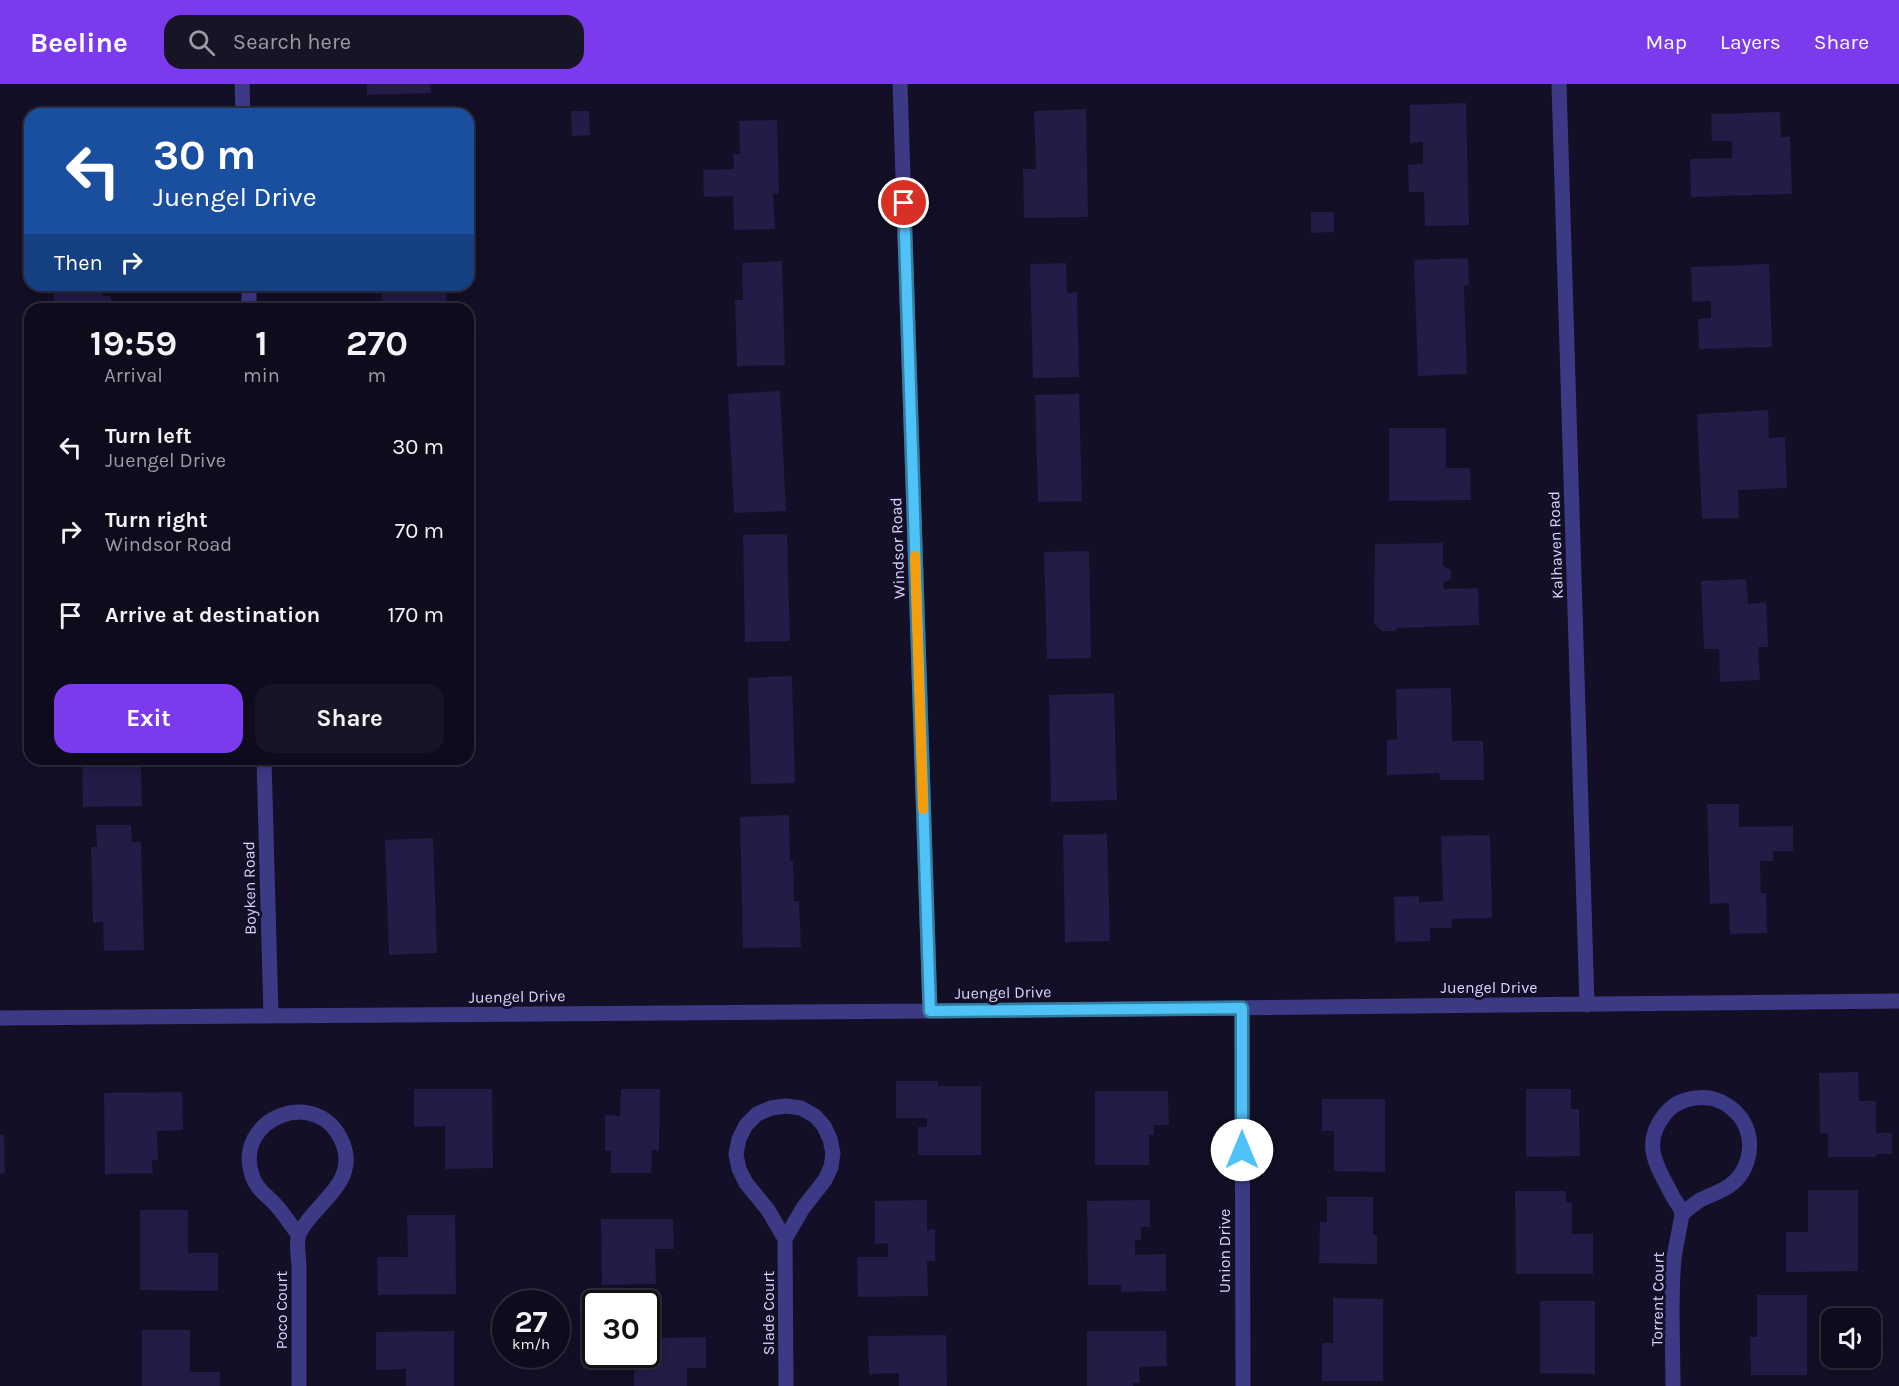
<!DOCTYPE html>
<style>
:root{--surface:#0e0b1c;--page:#171425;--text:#f1f3f6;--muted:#9b9ba3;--line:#2e2b3b;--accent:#7c3aed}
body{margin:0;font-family:Karla,sans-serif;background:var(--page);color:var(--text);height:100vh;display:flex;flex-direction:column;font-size:22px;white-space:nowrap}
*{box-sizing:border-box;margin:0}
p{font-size:20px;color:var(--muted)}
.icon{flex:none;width:33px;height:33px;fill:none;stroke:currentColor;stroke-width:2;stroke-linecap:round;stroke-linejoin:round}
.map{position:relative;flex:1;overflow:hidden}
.details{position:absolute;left:24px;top:219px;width:450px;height:462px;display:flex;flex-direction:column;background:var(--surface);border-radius:18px;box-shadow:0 3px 15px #0003,0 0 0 2px var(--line)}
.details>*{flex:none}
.top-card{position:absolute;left:24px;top:24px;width:450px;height:183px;border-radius:18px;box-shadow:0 3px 15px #0003,0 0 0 2px var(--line);background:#1a4fa0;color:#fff;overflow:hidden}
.tools{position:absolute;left:1821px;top:1224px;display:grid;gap:12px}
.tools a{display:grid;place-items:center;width:60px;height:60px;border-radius:12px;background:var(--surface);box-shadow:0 3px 15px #0003,0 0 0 2px var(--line);font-size:30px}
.speed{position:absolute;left:492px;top:1206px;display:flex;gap:12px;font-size:30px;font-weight:700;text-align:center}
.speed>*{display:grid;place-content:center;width:78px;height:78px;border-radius:50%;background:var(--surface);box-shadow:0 3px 15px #0003,0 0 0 2px var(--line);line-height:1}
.speed small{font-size:15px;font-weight:400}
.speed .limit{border:3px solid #111;border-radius:9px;background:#fff;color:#111}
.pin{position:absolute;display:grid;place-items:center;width:51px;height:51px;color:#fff;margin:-26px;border:3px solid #fff;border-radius:50%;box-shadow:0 2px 6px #0007}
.me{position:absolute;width:66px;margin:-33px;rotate:0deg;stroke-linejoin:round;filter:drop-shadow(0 0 4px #0008)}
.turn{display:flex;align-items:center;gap:21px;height:126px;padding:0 30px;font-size:27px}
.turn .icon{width:78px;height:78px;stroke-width:2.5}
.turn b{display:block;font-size:42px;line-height:51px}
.then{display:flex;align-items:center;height:57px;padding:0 30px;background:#0003;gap:12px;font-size:22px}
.eta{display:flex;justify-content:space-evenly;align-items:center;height:102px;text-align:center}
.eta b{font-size:36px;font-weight:700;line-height:42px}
.primary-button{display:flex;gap:12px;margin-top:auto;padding:12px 30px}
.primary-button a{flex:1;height:69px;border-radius:18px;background:var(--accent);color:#fff;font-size:24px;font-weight:700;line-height:69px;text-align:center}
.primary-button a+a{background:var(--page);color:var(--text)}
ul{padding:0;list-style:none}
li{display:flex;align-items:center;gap:18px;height:84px;padding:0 30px}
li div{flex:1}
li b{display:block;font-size:22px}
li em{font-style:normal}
header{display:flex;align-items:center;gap:36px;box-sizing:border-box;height:84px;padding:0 30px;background:var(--accent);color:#fff}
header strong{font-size:28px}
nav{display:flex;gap:33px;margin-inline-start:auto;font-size:21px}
.search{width:420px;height:54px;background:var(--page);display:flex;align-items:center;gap:15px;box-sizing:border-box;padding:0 21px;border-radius:18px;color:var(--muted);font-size:22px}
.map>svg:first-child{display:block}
</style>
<header>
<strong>Beeline</strong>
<div class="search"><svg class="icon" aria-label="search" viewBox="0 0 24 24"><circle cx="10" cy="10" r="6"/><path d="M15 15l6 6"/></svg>Search here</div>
<nav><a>Map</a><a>Layers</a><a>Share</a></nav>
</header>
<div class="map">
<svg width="1899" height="1302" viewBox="0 0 1899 1302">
<rect width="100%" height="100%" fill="#130f26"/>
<!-- building -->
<path fill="#241b47" d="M367,0H430L431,9L367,11Z
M1466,19L1469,141L1425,142L1424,108H1409L1408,81L1423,80V58L1410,59V21Z
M1086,25L1088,133L1024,134L1023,85H1036L1034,27Z
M571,27H589L590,51L572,52Z
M1780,28L1781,53H1790L1792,110L1691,113L1690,75L1732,74V57H1712L1711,30Z
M777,36L779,110H773L775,145L734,146L733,112L704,113L703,86L734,85L733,70H740L739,37Z
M1311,128H1334V148L1311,149Z
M1468,174L1469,201L1464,202L1467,290L1418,292L1414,176Z
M782,177L785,281L737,282L735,216H743L742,179Z
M1066,179L1067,209L1077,208L1079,293L1033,294L1030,180Z
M1769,180L1772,263L1699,265L1698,235L1711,234V217L1692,218L1691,183Z
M53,201H102V212H111V225H54Z
M381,201H446V225H382Z
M780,307L786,427L734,429L728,310Z
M1079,310L1082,417L1038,418L1035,311Z
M1768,326L1769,354L1785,353L1787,404L1738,406L1739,434L1702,435L1697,330Z
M1389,344H1446V384H1470L1471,416L1389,417Z
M787,450L790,557L745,558L743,451Z
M1443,459V481L1451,486V495L1443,500L1444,505L1478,504L1479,541L1398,544L1395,547H1382L1374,540L1375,460Z
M1089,467L1091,574L1047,575L1044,468Z
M1746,495L1748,520L1766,518L1768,563H1758L1760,596L1720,598L1719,565H1704L1701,497Z
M792,592L795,699L751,700L748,594Z
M1451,604L1452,657H1483L1484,696H1440L1439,689L1387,691V656L1397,655L1396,605Z
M1114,609L1117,716L1051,718L1049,611Z
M82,675H131V683L141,682L142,722L83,723Z
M1707,720H1739V743L1793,742V767H1773V777H1760L1761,809H1766L1767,849L1730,850L1729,819L1710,820Z
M789,731L790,777H793L794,817H799L801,863L743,864L740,733Z
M96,741H131L132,758H141L144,866L104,867L103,838L93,839L91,763H97Z
M1107,750L1110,857L1065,858L1063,751Z
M1490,751L1492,834L1451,835L1452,844H1430V857L1395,858L1394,813L1419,812V818L1443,817L1441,752Z
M433,754L437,869L389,871L385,756Z
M1858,988L1859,1017H1876V1049H1892V1070H1876V1073H1828V1049H1820L1819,989Z
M896,997H938V1002H981V1071H918V1043H927V1034H896Z
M414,1005H492L493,1084L445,1085V1042L414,1043Z
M621,1005H660L659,1066H652L651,1089H611V1067H605V1031L620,1032Z
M1526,1005H1571V1025H1579L1580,1072L1526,1073Z
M1095,1007H1168L1169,1041H1154V1051H1149V1081H1095Z
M182,1008L183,1046L157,1047L158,1076H152L153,1089L105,1090L104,1009Z
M1322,1015H1385V1088L1334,1087V1047H1322Z
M0,1051H4L5,1089L0,1090Z
M1808,1106H1858V1187L1786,1188V1148H1808Z
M1515,1107H1566V1119H1572V1150H1593V1190H1516Z
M1327,1113H1373V1151H1377V1180L1319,1179L1320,1138H1327Z
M927,1116V1146L935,1145V1177H927L928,1212L858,1213L857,1173H888V1159L875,1160V1117Z
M1150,1116V1143H1141V1156H1135V1171L1166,1170V1207L1121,1208V1201H1088L1087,1117Z
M140,1126H188V1169H218V1207L140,1206Z
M407,1131H455L456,1210L378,1211L377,1173H408Z
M601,1135H673L674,1165H655L656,1200L602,1201Z
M1757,1211H1807V1291H1751L1750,1253H1757Z
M1333,1214L1383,1215V1297H1322V1259H1333Z
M1540,1217H1595V1290L1540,1289Z
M142,1246H190V1288H220V1302H142Z
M454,1247V1302H406V1285L376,1286V1248Z
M1087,1247H1166L1167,1282L1139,1283L1140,1299H1133V1302H1087Z
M946,1251L947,1302H899V1289L869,1290L868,1252Z
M706,1253V1284H687V1302H634V1270H646V1254Z"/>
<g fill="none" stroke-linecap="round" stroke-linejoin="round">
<!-- minor -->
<path stroke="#3d3a85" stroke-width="15" d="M242,0L243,30
M900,0L930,927
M1559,0L1587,921
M249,201V225
M264,675L271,932
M1242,924L1243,1302
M0,934L930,927L1899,917
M298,1150C290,1140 283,1128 273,1118C266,1111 257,1105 253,1094C230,1034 320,999 343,1060C358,1099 316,1118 300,1148C295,1157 299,1174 299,1184C299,1223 299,1263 299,1302
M785,1155L768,1126L746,1099L739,1085L736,1070L739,1055L746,1041L757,1030L771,1024L786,1022L801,1024L815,1032L824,1042L830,1055L833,1069L831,1083L825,1096L803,1124L785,1155L786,1302
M1673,1302C1673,1260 1670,1216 1674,1174C1675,1165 1682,1134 1682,1129C1681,1124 1676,1118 1673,1113C1658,1083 1640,1061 1665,1030C1676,1016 1694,1012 1710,1014C1725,1017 1739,1028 1745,1041C1755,1062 1748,1089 1729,1102C1720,1108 1710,1111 1700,1116C1694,1120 1688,1125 1682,1130"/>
</g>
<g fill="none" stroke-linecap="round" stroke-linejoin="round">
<defs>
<path id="route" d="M904,119L930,927L1242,924V1066"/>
</defs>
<!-- route casing -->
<use href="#route" stroke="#337fa1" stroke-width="15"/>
<!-- route -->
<use href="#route" stroke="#4fc3f7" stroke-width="10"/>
<!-- slow -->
<path stroke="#f59e0b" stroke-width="10" d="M915,472L923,725"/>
</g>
<g text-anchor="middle" stroke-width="6" stroke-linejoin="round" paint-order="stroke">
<!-- street labels -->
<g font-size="16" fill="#d9d4ff" stroke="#130f26">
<text transform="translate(1555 461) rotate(-92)" y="6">Kalhaven Road</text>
<text transform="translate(897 464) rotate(-92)" y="6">Windsor Road</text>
<text transform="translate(249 804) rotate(-91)" y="6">Boyken Road</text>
<text x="1489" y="909">Juengel Drive</text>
<text transform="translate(1003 908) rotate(-1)" y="6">Juengel Drive</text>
<text transform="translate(517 912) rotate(-1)" y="6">Juengel Drive</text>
<text transform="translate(1224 1167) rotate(-90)" y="6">Union Drive</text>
<text transform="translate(1657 1215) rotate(-89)" y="6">Torrent Court</text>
<text transform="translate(281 1226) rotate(-90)" y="6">Poco Court</text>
<text transform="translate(768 1229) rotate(-90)" y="6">Slade Court</text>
</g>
</g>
</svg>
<div class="tools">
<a><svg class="icon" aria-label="sound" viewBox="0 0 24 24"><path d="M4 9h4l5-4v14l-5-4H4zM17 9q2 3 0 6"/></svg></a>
</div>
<div class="speed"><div>27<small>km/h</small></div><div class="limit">30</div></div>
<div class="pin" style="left:904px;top:119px;background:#d93025"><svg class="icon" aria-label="arrive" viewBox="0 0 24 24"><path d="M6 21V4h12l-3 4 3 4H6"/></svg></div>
<svg class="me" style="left:1242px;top:1066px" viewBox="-20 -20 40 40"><circle r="19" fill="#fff"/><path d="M0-13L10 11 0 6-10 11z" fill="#4fc3f7"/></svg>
<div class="top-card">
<div class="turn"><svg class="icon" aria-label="left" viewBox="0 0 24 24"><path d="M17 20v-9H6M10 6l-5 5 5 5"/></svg><div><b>30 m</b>Juengel Drive</div></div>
<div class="then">Then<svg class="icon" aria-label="right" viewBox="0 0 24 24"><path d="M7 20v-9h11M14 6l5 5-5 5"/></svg></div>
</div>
<section class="details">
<div class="eta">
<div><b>19:59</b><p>Arrival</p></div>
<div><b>1</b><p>min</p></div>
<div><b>270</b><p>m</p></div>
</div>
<ul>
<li><svg class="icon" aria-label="left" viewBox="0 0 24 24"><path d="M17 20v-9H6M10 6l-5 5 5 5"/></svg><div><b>Turn left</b><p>Juengel Drive</p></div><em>30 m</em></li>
<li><svg class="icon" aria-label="right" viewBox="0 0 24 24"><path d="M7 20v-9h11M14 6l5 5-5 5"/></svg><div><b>Turn right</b><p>Windsor Road</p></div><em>70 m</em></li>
<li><svg class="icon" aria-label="arrive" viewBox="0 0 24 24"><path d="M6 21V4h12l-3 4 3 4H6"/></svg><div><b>Arrive at destination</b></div><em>170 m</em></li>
</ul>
<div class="primary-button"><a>Exit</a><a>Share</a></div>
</section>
</div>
